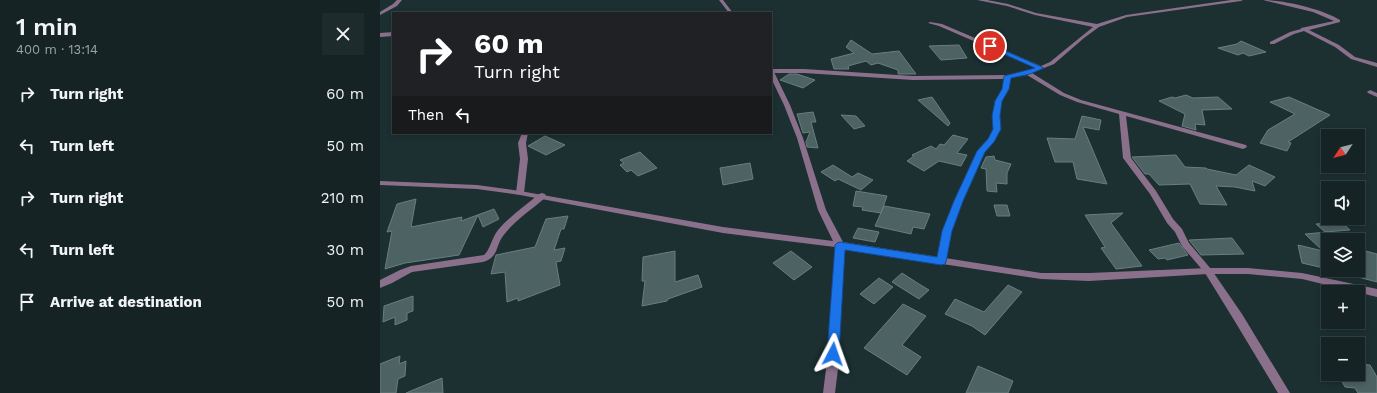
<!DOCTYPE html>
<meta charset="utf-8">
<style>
:root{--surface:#152325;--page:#1e2b2d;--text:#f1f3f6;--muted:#9da4a7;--line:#344042}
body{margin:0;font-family:"Work Sans",sans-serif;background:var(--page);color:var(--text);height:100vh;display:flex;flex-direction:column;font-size:15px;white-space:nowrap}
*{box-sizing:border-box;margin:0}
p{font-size:13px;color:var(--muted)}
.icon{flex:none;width:22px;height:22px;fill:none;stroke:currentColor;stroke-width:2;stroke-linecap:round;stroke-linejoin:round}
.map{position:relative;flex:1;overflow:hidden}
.panel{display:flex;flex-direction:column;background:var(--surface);width:380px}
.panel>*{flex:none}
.top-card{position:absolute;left:12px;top:12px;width:380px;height:122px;border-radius:0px;box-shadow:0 2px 6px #0003,0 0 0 1px var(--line);background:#202124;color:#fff;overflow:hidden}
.needle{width:26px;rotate:234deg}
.tools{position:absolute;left:941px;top:129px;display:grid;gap:8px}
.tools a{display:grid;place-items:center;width:44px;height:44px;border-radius:0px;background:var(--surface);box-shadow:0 2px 6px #0003,0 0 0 1px var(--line);font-size:20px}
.pin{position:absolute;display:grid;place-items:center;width:34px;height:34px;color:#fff;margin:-17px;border:2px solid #fff;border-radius:50%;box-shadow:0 1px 4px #0007}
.me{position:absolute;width:44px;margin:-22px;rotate:4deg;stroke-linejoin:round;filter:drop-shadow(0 0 3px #0008)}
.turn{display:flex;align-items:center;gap:14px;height:84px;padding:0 16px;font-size:18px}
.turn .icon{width:52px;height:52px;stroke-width:2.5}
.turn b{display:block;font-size:28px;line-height:34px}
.then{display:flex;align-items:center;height:38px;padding:0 16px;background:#0003;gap:8px;font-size:15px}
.round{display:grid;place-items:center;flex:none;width:42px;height:42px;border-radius:0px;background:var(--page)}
.summary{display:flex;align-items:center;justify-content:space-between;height:68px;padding:0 16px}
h1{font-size:24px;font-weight:600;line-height:30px}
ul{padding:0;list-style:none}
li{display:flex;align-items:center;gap:12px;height:52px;padding:0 16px}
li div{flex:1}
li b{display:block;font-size:15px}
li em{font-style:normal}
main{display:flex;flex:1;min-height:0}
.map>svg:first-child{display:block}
</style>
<main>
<section class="panel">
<div class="summary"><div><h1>1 min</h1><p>400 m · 13:14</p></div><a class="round"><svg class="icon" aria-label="close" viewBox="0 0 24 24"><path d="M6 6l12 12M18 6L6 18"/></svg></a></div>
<ul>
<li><svg class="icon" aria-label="right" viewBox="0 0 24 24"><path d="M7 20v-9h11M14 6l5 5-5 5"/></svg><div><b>Turn right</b></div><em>60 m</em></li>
<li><svg class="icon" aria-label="left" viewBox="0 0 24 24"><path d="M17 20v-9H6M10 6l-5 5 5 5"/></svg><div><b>Turn left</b></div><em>50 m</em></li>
<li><svg class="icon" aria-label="right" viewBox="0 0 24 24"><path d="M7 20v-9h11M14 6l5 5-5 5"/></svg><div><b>Turn right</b></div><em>210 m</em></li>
<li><svg class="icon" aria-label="left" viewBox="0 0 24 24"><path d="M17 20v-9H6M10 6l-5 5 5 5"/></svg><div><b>Turn left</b></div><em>30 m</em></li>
<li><svg class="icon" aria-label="arrive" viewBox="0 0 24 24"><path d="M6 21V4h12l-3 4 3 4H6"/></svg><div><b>Arrive at destination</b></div><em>50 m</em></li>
</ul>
</section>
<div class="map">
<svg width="997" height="393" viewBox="0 0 997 393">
<rect width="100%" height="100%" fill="#1c2f31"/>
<!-- building -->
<path fill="#4d6263" stroke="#687e7f" d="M471,40L492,54L519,51L536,74H518V70L498,63L491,65L486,61L468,66L469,69H454L451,59L474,53L466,47Z
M861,41L886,52L869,56L863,53L858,55L838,48L857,44Z
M579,45L587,58L561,60L549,46Z
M409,74H417L435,80L423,88L400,80Z
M806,95L813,98L838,97L852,109L822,110L825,125L815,124L816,130L802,126L805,114L779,101L792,97L795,98Z
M552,97L570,123L568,126L538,100Z
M909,97L950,115L908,142L911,143L907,151L880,143L888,130L915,114L890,102Z
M433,112L436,122H431L438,148L427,147L426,142L430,132L423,133L417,114Z
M461,115L476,116L485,126L474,129Z
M702,116L721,120L719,130L703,127L727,184L697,179L693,162H675L667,138L695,139Z
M573,135L588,139L577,153L587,155L581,166L559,161L544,171L527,161L534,156L532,155L551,146L556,149L560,144L564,145Z
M165,136L185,145L166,155L148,146Z
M260,152L277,168L258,176L251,170L247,172L240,165L244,163L240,160Z
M796,155L805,167L826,168L827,169L856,175L869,165L895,177L885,186L872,181L875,191L855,187L836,186L847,205L820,204L810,184L779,185L769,174H765L752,157Z
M614,156L615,160L631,164L627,173V184L616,183L617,192L607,191L606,169L601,168L606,157Z
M370,163L373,179L343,185L340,168Z
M453,165L472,177L478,173L493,180L481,190L458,179L455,181L441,172Z
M476,191L507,196L501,213L482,210L483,207L473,206Z
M36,199L31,227L82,217L81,221L114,209L119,219L103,227L98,215L79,255L25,263L5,269L12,231L7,232L17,204Z
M614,205H627L630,216H617Z
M504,206L550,214L544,229L533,227L531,234L495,226Z
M743,213L731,223L762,266L736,269L721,248L725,247L705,215Z
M188,216L184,229H181L174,250L185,248L181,261L176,262L180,285L138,301V298L127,302L125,272L111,274L116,255L155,247L166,219Z
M961,222L970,230L945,232L936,224Z
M478,228L499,232L495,242L473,238Z
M948,232V269L922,263L918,245L943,251L925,234Z
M852,238L864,254L821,255L809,240Z
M799,243L808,255L787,260L785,258L778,259L769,250Z
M978,249L997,254V282L978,277Z
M295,251V282L318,275L322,287L288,299L287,301L262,306L265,281H262L263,257Z
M411,251L432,267L414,280L393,263Z
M522,273L539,284L549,290L539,299L512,282Z
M499,278L513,287L494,304L480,294Z
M628,285L642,292L605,335L592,326L565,314L575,299L604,312Z
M33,296V311L27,313V320L15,325V317L3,322L4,306Z
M523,304L546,316L522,345L541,357L527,375L484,348Z
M20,356L19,364L26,361L25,376L18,379L16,393H0V364Z
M978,364L990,365L997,377V393H978L975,388L965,387L958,374H978Z
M598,366L633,381L628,393H586Z
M62,378L63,393H26Z"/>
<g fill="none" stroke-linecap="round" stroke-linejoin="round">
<!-- minor -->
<path fill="#8b708c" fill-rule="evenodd" d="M17,0H22L17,6L0,15V12L13,4Z
M597,0H607L628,4L656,13L717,24L746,15L851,0H863L861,1L747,17L719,27L704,38L674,64L652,73L684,93L701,100L866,145L867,147L863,149L746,116L751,158L776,191L793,219L802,229L809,243L831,269L862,314L910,393H898L854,320L825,273L802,246L795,232L787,223L770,194L743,158L739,114L697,102L680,95L647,75L630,78L629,89L622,101L619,116L620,129L613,141L604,152L582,201L571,231L566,262L564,264H558L556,262L563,231L574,201L597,151L608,139L614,129L613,116L616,101L623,89L624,79L533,80L424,73H391V69H424L533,76L627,75L646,72L656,68L559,26L548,23L550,22L562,24L661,66L670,62L713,27L655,15L627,6Z
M883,0C903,0 942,9 960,20V22L929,30L959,45L975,57L997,63V67L971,59L955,47L924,31L914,34L894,44H890V42L910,32L921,29V28L954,21L933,12Z
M13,32V36L0,37V33Z
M990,90L997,93V97L988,93L987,92Z
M142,133H148L146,143L148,159L144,193L140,195L136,193L140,159L138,143Z
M162,193L165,194L166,196L165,198C151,210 134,221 123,236C115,247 119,257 103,262L32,272L12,283L0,288V280L20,270L31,266L104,255C110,250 112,237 118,230C130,216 145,206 159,194Z"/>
<!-- tertiary -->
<path fill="#8b708c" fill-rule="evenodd" d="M339,0H343L353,13H349Z
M391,70L394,72L410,105L423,138L446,210L463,242L661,273H709L828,268H868L922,273L997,289V297L922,279L868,274H828L709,281L661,279L464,249L458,369L455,393H443L446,369L455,247L343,233L140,195L97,189L0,185V181L97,185L140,191L343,227L453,241L438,210L417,138L404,105L391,78Z"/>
</g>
<!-- route -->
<path fill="#1a73e8" stroke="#114b97" d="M610,44L664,68L650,74L631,78L629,89L622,101L620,116L621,129L614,142L605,152L583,201L572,231L566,262L565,264L561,265L465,250L459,354L457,358L453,359L449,358L447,354L455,245L457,243L460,242L557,257L562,231L574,201L597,151L608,139L613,129L612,116L615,101L622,89L624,76L655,68L608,47V45Z"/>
</svg>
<div class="tools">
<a><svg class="needle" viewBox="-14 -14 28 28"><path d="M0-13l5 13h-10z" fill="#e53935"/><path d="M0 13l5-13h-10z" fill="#9da4a7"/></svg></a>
<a><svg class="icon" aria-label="sound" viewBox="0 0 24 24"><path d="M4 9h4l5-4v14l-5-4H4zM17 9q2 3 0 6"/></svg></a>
<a><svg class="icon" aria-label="layers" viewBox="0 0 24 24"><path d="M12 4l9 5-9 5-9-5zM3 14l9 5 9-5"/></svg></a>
<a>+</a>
<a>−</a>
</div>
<div class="pin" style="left:610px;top:46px;background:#d93025"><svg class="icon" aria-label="arrive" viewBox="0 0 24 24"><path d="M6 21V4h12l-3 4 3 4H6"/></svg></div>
<svg class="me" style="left:453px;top:354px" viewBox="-20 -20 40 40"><path d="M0-17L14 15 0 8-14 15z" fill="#1a73e8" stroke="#fff" stroke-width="4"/></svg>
<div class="top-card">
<div class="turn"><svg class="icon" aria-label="right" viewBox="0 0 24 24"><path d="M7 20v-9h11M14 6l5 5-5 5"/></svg><div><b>60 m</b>Turn right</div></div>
<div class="then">Then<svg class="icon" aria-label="left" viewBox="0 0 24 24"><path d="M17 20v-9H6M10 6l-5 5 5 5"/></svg></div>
</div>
</div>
</main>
